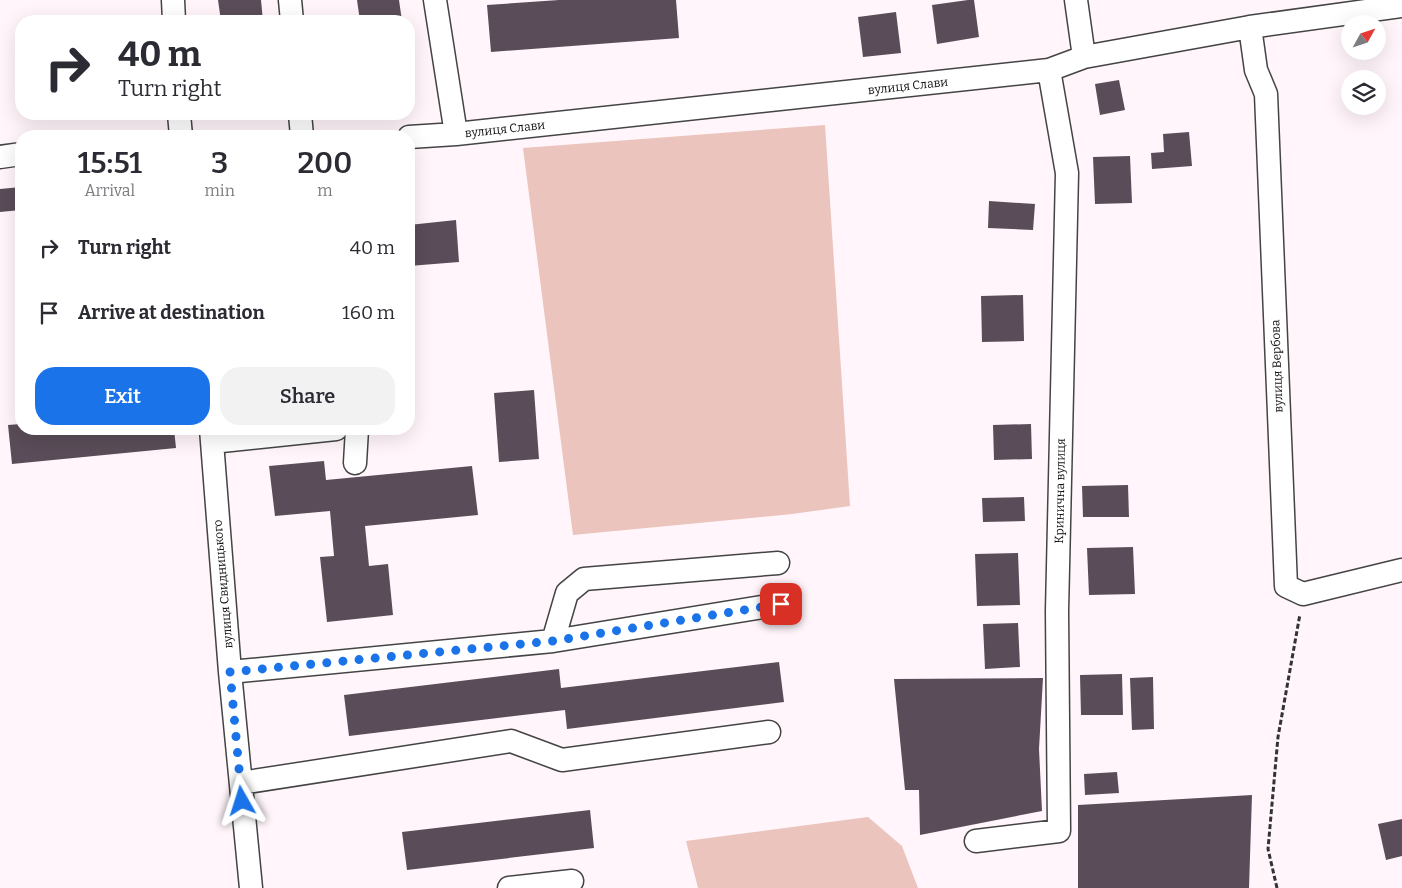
<!DOCTYPE html>
<meta charset="utf-8">
<style>
:root{--surface:#fff;--page:#f2f2f3;--text:#2b2b33;--muted:#7c7c81;--accent:#1a73e8}
body{margin:0;font-family:Bitter,serif;background:var(--page);color:var(--text);height:100vh;display:flex;flex-direction:column;font-size:19px;white-space:nowrap}
*{box-sizing:border-box;margin:0}
p{font-size:16px;color:var(--muted)}
.icon{flex:none;width:28px;height:28px;fill:none;stroke:currentColor;stroke-width:2;stroke-linecap:round;stroke-linejoin:round}
.map{position:relative;flex:1;overflow:hidden}
.drawer{position:absolute;left:15px;top:130px;width:400px;height:305px;display:flex;flex-direction:column;background:var(--surface);border-radius:20px;box-shadow:0 5px 20px #0002}
.drawer>*{flex:none}
.top-card{position:absolute;left:15px;top:15px;width:400px;height:105px;border-radius:20px;box-shadow:0 5px 20px #0002;background:#fff;color:var(--text);overflow:hidden}
.needle{width:32px;rotate:50deg}
.tools{position:absolute;left:1341px;top:15px;display:grid;gap:10px}
.tools a{display:grid;place-items:center;width:45px;height:45px;border-radius:50%;background:var(--surface);box-shadow:0 5px 20px #0002;font-size:25px}
.pin{position:absolute;display:grid;place-items:center;width:42px;height:42px;color:#fff;margin:-21px;border-radius:10px;box-shadow:0 2px 8px #0006}
.me{position:absolute;width:55px;margin:-28px;rotate:354deg;stroke-linejoin:round;filter:drop-shadow(0 0 4px #0008)}
.turn{display:flex;align-items:center;gap:18px;height:105px;padding:0 20px;font-size:22px}
.turn .icon{width:65px;height:65px;stroke-width:2.5}
.turn b{display:block;font-size:35px;line-height:42px}
.eta{display:flex;justify-content:space-evenly;align-items:center;height:85px;text-align:center}
.eta b{font-size:30px;font-weight:600;line-height:35px}
.primary-button{display:flex;gap:10px;margin-top:auto;padding:10px 20px}
.primary-button a{flex:1;height:58px;border-radius:20px;background:var(--accent);color:#fff;font-size:20px;font-weight:600;line-height:58px;text-align:center}
.primary-button a+a{background:var(--page);color:var(--text)}
ul{padding:0;list-style:none}
li{display:flex;align-items:center;gap:15px;height:65px;padding:0 20px}
li div{flex:1}
li b{display:block;font-size:19px}
li em{font-style:normal}
.map>svg:first-child{display:block}
</style>
<div class="map">
<svg width="1402" height="888" viewBox="0 0 1402 888">
<rect width="100%" height="100%" fill="#fff5fa"/>
<!-- green -->
<path fill="#ebc4bd" d="M825,125L850,506L792,514L573,535L523,148Z
M868,817L902,846L918,888H698L686,841Z"/>
<!-- building -->
<path fill="#5a4d59" d="M218,0H261L263,21H221Z
M357,0H399L402,21H360Z
M559,0H676L679,38L491,52L487,5Z
M968,0H974L979,37L937,44L932,5Z
M896,12L901,53L863,57L858,17Z
M1119,80L1125,110L1100,115L1095,84Z
M1189,132L1192,166L1152,169L1151,153L1164,152L1163,134Z
M1130,156L1132,203L1095,204L1093,157Z
M21,187V210L0,212V189Z
M989,201L1035,204L1033,230L988,228Z
M456,220L459,262L409,266V225Z
M1023,295L1024,341L982,342L981,296Z
M534,390L539,459L499,462L494,393Z
M21,424V429H174L176,448L12,464L8,425Z
M1031,424L1032,459L994,460L993,425Z
M324,461L326,480L472,466L478,515L365,526L369,566L388,564L393,615L327,622L320,557L334,556L330,511L275,516L269,466Z
M1128,485L1129,517H1083L1082,486Z
M1024,497L1025,521L983,522L982,498Z
M1133,547L1135,594L1089,595L1087,548Z
M1018,553L1020,605L977,606L975,554Z
M1018,623L1020,667L985,669L983,624Z
M779,662L784,702L567,729L565,710L349,736L344,695L559,669L561,688Z
M1122,674L1123,715H1081L1080,675Z
M1153,677L1154,729L1132,730L1130,678Z
M1043,678L1039,749L1042,811L920,835L919,790H905L894,679Z
M1117,772L1119,793L1085,795L1084,774Z
M1252,795L1249,888H1078V805Z
M590,810L594,848L407,870L402,832Z
M1402,819V856L1386,860L1378,824Z"/>
<g fill="none" stroke-linecap="round" stroke-linejoin="round">
<defs>
<path id="minor" d="M173,0L174,21
M290,0L292,21
M435,0L456,134
M1076,0L1084,57
M1250,27L1256,70L1266,94L1286,586L1303,594L1402,570
M179,114L181,136
M300,114L302,136
M409,137L456,134L1049,70L1084,57L1250,27L1402,6
M0,157L21,154
M211,429L230,672L251,888
M212,442L336,429
M355,463L357,429
M553,641L781,604
M230,672L553,641L567,593L584,579L778,563
M241,783L511,741L562,760L769,732
M976,841L1059,831L1057,611L1067,173L1049,70
M509,888L572,881"/>
</defs>
<!-- minor casing -->
<use href="#minor" stroke="#444" stroke-width="25"/>
<!-- path -->
<path stroke="#333" stroke-width="3" stroke-dasharray="5 2.5" stroke-linecap="butt" d="M1277,888L1268,849L1278,737L1300,614"/>
<!-- minor -->
<use href="#minor" stroke="#fff" stroke-width="22"/>
</g>
<g fill="none" stroke-linecap="round" stroke-linejoin="round">
<!-- route -->
<path stroke="#1a73e8" stroke-width="9" stroke-dasharray="0 16.2" d="M242,801L230,672L553,641L781,604"/>
</g>
<g text-anchor="middle" stroke-width="5" stroke-linejoin="round" paint-order="stroke">
<!-- street labels -->
<g font-size="12" fill="#111" stroke="#fff">
<text transform="translate(908 86) rotate(-6)" y="4">вулиця Слави</text>
<text transform="translate(505 129) rotate(-6)" y="4">вулиця Слави</text>
<text transform="translate(1277 366) rotate(-92)" y="4">вулиця Вербова</text>
<text transform="translate(1060 491) rotate(-89)" y="4">Кринична вулиця</text>
<text transform="translate(223 584) rotate(-95)" y="4">вулиця Свидницького</text>
</g>
</g>
</svg>
<div class="tools">
<a><svg class="needle" viewBox="-14 -14 28 28"><path d="M0-13l5 13h-10z" fill="#e53935"/><path d="M0 13l5-13h-10z" fill="#7c7c81"/></svg></a>
<a><svg class="icon" aria-label="layers" viewBox="0 0 24 24"><path d="M12 4l9 5-9 5-9-5zM3 14l9 5 9-5"/></svg></a>
</div>
<div class="pin" style="left:781px;top:604px;background:#d93025"><svg class="icon" aria-label="arrive" viewBox="0 0 24 24"><path d="M6 21V4h12l-3 4 3 4H6"/></svg></div>
<svg class="me" style="left:242px;top:801px" viewBox="-20 -20 40 40"><path d="M0-17L14 15 0 8-14 15z" fill="#1a73e8" stroke="#fff" stroke-width="4"/></svg>
<div class="top-card">
<div class="turn"><svg class="icon" aria-label="right" viewBox="0 0 24 24"><path d="M7 20v-9h11M14 6l5 5-5 5"/></svg><div><b>40 m</b>Turn right</div></div>
</div>
<section class="drawer">
<div class="eta">
<div><b>15:51</b><p>Arrival</p></div>
<div><b>3</b><p>min</p></div>
<div><b>200</b><p>m</p></div>
</div>
<ul>
<li><svg class="icon" aria-label="right" viewBox="0 0 24 24"><path d="M7 20v-9h11M14 6l5 5-5 5"/></svg><div><b>Turn right</b></div><em>40 m</em></li>
<li><svg class="icon" aria-label="arrive" viewBox="0 0 24 24"><path d="M6 21V4h12l-3 4 3 4H6"/></svg><div><b>Arrive at destination</b></div><em>160 m</em></li>
</ul>
<div class="primary-button"><a>Exit</a><a>Share</a></div>
</section>
</div>
